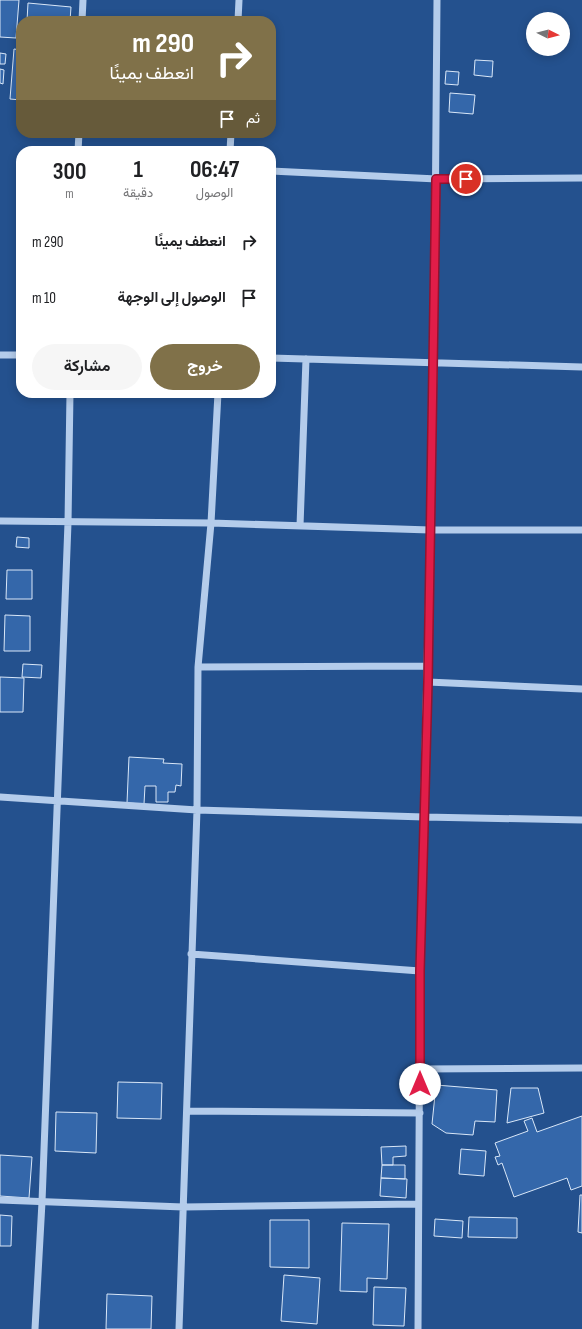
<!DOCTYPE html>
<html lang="ar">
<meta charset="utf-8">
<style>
:root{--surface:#fff;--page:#f6f6f6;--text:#202124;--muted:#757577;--accent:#807149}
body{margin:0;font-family:"Sofia Sans Condensed",Vazirmatn,sans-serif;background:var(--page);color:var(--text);direction:rtl;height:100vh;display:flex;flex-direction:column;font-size:15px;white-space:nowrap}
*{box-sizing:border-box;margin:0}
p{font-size:13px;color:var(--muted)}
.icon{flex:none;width:22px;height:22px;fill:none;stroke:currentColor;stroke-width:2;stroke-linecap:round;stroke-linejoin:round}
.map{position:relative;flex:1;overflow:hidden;direction:ltr}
.panel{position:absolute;left:16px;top:146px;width:260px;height:252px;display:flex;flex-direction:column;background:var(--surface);border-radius:16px;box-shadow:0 2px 10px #0003;direction:rtl}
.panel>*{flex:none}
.guide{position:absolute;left:16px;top:16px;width:260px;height:122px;border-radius:16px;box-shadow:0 2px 10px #0003;direction:rtl;background:#807149;color:#fff;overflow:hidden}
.needle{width:26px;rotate:96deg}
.tools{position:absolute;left:526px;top:12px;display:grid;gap:8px}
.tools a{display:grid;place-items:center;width:44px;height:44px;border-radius:50%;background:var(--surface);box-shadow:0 2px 10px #0003;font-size:20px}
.pin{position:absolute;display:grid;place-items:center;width:34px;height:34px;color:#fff;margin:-17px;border:2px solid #fff;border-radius:50%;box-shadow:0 1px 4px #0007}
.me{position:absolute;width:44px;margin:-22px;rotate:0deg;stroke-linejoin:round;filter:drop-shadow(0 0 3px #0008)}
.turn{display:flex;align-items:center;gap:14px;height:84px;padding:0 16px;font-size:18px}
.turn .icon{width:52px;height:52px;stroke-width:2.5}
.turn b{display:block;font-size:28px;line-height:34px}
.then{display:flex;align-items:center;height:38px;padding:0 16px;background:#0003;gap:8px;font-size:15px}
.eta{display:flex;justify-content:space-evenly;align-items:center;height:68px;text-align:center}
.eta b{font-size:24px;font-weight:700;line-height:28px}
.button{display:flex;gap:8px;margin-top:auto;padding:8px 16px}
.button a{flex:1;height:46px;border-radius:24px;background:var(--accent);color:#fff;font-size:16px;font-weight:700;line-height:46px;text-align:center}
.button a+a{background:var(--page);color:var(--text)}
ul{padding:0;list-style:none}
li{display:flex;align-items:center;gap:12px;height:56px;padding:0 16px}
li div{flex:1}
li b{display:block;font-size:15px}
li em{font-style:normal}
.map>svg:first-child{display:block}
</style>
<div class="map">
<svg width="582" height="1329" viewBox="0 0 582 1329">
<rect width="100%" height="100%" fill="#24518e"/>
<!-- building -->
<path fill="#3467aa" stroke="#d9e7f8" d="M0,0H19L16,38L0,37Z
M28,3L71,7L70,21H27Z
M14,49L21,50V100L10,99Z
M0,53L6,54L5,64H0Z
M475,60L493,61L492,77L474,75Z
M0,69L4,70L3,84L0,83Z
M446,71L459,72L458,85L445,84Z
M450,93L475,95L473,114L449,112Z
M17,537L29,538V548L16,547Z
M7,570H32V599H6Z
M5,615L30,616V651H4Z
M23,664L42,665L41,678L22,677Z
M0,677L24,678L23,712H0Z
M129,757L164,759L163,763L182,764L181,786L176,785L175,792H168V802H156V786H145L144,804L127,803Z
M118,1082L162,1083L161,1119L117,1118Z
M436,1085L497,1090L495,1122L475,1121L473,1135L446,1133L432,1124Z
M511,1088H538L544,1113L507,1123Z
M56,1112L97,1113L96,1153L55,1151Z
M582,1116V1186L571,1190L567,1178L514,1197L502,1163L498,1165L495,1157L500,1156L495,1143L528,1131L524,1121L532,1118L537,1132Z
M406,1146V1156L393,1157V1165H382L381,1147Z
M461,1149L486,1151L484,1176L459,1174Z
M0,1155L32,1157L29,1198L0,1196Z
M382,1165H405V1179L381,1178Z
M381,1178L407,1179L406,1198L380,1196Z
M580,1195H582V1233L578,1232Z
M0,1215L12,1216L11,1246H0Z
M469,1217L517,1218V1238L468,1237Z
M435,1219L463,1221L462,1238L434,1236Z
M270,1220H309V1268L270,1267Z
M342,1223L389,1224L387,1279L367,1278V1292L340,1291Z
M284,1275L320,1278L317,1324L281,1321Z
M374,1287L406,1288L404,1326L373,1325Z
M107,1294L152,1296L151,1329H106Z"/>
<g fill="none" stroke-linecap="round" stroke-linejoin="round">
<!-- minor -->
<path stroke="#b4cceb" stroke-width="7" d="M82,21L83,0
M238,21L239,0
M78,151L79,133
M230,151L231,133
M271,171L437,179L582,178
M0,355H21
M271,358L582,367
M0,521L211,523L430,530H582
M300,526L306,359
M198,667L428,666
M428,682L582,689
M0,797L197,810L424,817L582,820
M191,954L420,971
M420,1069L582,1068
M187,1111L420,1113
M0,1200L183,1207L418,1204
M35,1329L42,1202L68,523L70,393
M179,1329L197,810L198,667L211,523L218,393
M418,1329L420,971L434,364L437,0"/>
</g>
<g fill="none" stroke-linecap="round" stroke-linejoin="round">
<defs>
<path id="route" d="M420,1084V971L428,682L436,179H466"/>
</defs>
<!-- route casing -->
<use href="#route" stroke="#92132f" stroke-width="10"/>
<!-- route -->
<use href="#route" stroke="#e11d48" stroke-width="7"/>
</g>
</svg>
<div class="tools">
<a><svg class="needle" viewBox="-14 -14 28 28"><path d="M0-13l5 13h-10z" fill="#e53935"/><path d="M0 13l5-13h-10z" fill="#757577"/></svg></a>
</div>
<div class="pin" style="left:466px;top:179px;background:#d93025"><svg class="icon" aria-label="arrive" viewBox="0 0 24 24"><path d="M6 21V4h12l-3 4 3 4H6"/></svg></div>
<svg class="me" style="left:420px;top:1084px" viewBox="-20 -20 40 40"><circle r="19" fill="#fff"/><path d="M0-13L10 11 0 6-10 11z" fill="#e11d48"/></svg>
<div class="guide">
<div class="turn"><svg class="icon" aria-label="right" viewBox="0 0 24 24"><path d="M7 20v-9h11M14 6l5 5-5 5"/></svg><div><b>290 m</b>انعطف يمينًا</div></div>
<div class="then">ثم<svg class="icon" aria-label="arrive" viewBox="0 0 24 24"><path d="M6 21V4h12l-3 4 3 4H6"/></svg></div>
</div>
<section class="panel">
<div class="eta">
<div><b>06:47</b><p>الوصول</p></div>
<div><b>1</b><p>دقيقة</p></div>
<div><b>300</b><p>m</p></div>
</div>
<ul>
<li><svg class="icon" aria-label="right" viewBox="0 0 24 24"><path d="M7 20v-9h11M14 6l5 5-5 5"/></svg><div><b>انعطف يمينًا</b></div><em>290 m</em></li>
<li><svg class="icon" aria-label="arrive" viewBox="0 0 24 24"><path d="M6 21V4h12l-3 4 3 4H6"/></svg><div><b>الوصول إلى الوجهة</b></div><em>10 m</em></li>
</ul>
<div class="button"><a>خروج</a><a>مشاركة</a></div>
</section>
</div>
